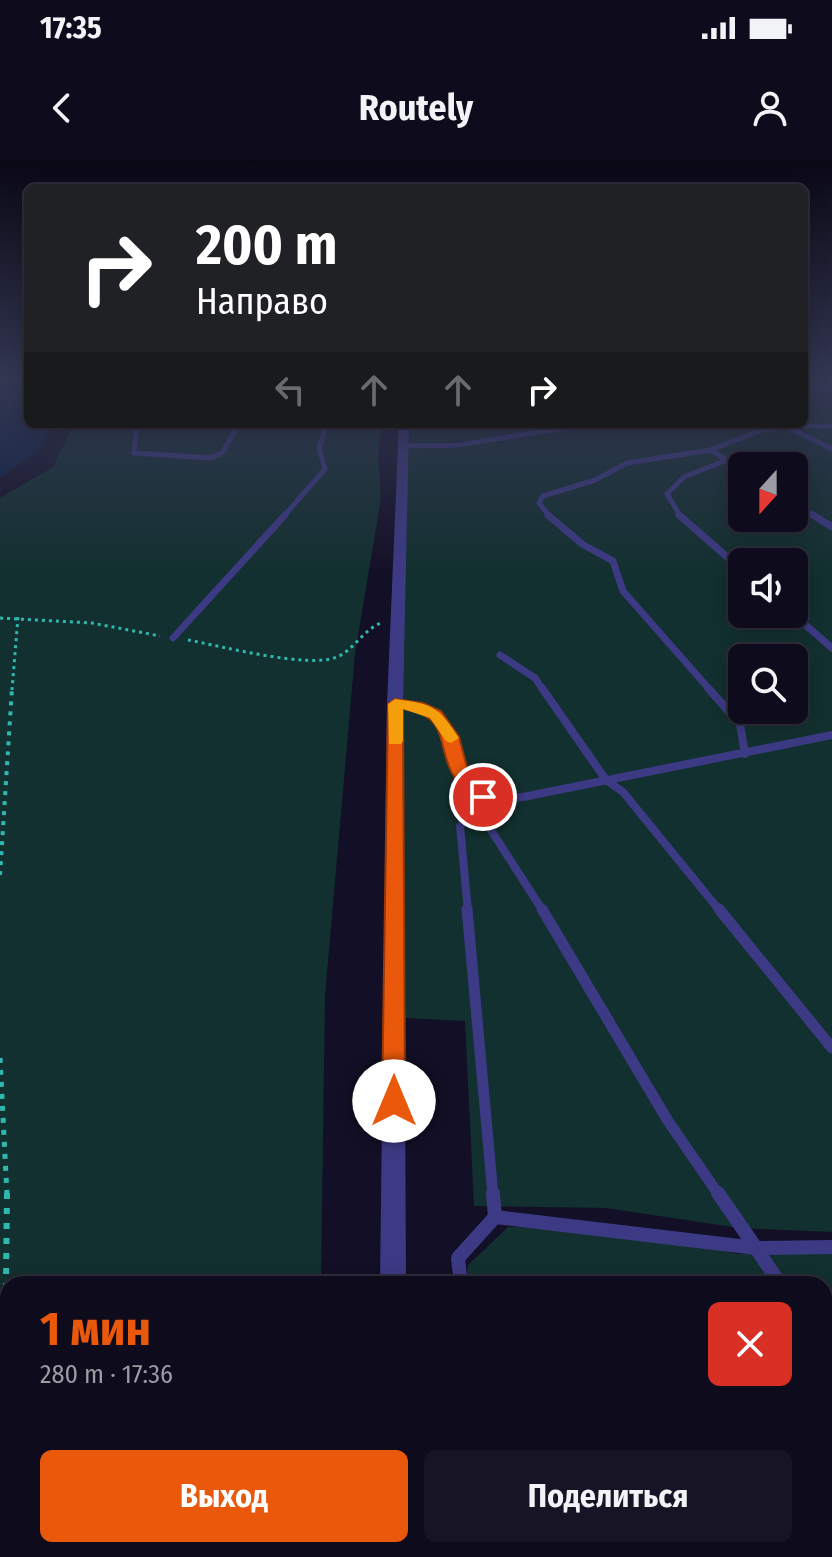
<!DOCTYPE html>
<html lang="ru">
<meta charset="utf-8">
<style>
:root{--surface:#0e0b1c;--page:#171425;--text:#f1f3f6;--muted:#9b9ba3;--line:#2e2b3b;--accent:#ea580c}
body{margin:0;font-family:"Fira Sans Condensed",sans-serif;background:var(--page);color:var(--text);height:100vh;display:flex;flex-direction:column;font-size:30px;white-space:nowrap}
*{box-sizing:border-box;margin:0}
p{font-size:26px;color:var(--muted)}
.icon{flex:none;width:44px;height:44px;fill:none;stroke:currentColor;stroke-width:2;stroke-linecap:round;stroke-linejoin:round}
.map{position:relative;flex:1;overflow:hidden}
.drawer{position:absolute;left:0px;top:1116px;width:832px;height:282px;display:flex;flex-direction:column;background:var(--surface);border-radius:24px 24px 0 0;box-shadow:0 4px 20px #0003,0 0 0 2px var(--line)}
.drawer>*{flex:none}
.top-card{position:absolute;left:24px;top:24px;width:784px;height:244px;border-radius:12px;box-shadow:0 4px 20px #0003,0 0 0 2px var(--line);background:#202124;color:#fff;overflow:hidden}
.needle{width:52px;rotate:201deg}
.buttons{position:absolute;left:728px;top:292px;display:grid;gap:16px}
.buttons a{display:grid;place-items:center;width:80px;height:80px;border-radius:12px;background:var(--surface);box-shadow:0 4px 20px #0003,0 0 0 2px var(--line);font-size:40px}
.pin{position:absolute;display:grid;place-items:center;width:68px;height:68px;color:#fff;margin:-34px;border:4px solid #fff;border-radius:50%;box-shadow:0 2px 8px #0007}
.me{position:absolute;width:88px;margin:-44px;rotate:0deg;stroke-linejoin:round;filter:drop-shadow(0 0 6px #0008)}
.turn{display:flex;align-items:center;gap:28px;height:168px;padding:0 40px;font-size:36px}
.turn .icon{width:104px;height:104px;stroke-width:2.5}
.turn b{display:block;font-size:56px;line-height:68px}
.lanes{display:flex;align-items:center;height:76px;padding:0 40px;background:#0003;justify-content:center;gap:40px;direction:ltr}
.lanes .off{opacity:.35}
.round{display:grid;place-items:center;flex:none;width:84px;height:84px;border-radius:12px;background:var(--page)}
.summary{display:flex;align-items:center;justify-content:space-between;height:136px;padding:0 40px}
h1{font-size:48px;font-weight:700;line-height:60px;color:var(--accent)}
.cta{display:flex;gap:16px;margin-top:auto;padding:16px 40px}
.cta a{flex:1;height:92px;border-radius:12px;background:var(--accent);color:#fff;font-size:32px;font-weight:700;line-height:92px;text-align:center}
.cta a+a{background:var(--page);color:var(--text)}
.status{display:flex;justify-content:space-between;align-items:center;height:56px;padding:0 40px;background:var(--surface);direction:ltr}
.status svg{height:22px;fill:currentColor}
header{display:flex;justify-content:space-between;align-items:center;height:104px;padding:0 40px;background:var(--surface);font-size:36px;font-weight:700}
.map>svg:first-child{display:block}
</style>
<div class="status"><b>17:35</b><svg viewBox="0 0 49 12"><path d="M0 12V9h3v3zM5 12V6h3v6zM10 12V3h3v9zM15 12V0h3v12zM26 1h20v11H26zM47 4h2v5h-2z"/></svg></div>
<header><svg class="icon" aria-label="back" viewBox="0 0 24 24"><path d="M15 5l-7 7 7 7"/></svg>Routely<svg class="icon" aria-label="person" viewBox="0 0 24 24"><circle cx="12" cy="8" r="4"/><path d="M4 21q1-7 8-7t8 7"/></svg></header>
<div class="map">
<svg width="832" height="1397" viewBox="0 0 832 1397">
<rect width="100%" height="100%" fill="#130f26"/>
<!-- green -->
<path fill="#12302f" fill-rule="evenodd" d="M832,228V1072L739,1068L606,1048L474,1046L465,861L388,857L402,288L435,287L597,264H804V232ZM742,306H794V358H742ZM742,402H794V454H742ZM742,498H794V550H742Z
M74,264H382L378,294L381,338L355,494L325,835L321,1124H8V1390H318V1397H0V338L53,307Z
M403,264H578L477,280L403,285Z
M508,1067L608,1068L737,1094H832V1397H403V1393L433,1390H824V1124H467L468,1105Z"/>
<!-- water -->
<path fill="#0a1f44" d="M0,221H28V264H54L36,292L0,318Z"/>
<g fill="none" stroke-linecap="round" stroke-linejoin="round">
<!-- path-far3 -->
<path stroke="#2fb8b0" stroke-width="3" stroke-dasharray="3 4" stroke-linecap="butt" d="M0,458L92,463L160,476
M188,480C221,486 308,509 337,497C354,490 363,470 381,463
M12,530L18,457"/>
<!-- path-far2 -->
<path stroke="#2fb8b0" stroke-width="4" stroke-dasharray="4 6" stroke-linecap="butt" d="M0,715L12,528"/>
<!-- path-far1 -->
<path stroke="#2fb8b0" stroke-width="5" stroke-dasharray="5 7" stroke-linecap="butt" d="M0,898L7,1035"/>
<!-- path -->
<path stroke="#2fb8b0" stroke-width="6" stroke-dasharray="6 9" stroke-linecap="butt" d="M7,1033L5,1209L8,1385
M10,1390L14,1397"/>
<!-- lane-far4 -->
<path stroke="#3d3a85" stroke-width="5" d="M804,232L832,227
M137,264L134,293L210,298L222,293L239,264
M790,268L832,289
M404,286L457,285L592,264
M710,290L742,309
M794,342L816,357
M283,357L325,309L319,288L327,264
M550,357L539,343L543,336L595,320L627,303L710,290L762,270L787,266H832
M681,357L667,334L684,317L727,300"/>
<!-- lane-far3 -->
<path stroke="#3d3a85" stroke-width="7" d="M548,355L582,384L613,401L623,431L710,530
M679,355L742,410
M813,355L832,367
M793,454L832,488
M173,478L285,355
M500,495L535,518L543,530"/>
<!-- lane-far2 -->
<path stroke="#3d3a85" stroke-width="8" d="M542,528L606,620L623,632L720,751
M708,528L740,564L745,594
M395,544C411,547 430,549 441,562C448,571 450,582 453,592C465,633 483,641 523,637L832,575
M478,650L543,751
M468,751L460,666L479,648"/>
<!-- lane-far1 -->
<path stroke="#3d3a85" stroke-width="11" d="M467,749L493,1035
M542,749L668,961L719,1035
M719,749L832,888"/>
<!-- lane -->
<path stroke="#3d3a85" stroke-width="14" d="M493,1033L495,1057
M718,1033L756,1088L832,1087
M461,1124L458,1098L495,1057L756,1088L780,1124
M824,1190L832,1202"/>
<!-- street -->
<path fill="#3d3a85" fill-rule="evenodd" d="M399,264H409L403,544L406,1124H380L387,544Z
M382,1390H412L413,1397H381Z"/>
</g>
<!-- sky -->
<linearGradient id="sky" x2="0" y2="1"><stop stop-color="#0a0815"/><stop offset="0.53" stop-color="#333752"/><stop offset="1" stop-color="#333752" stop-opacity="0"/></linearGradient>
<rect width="832" height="416" fill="url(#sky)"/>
<!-- route -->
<path fill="#ea580c" stroke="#983908" stroke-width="2" d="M395,539L423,543L441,551L459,577L468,611L492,637L489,641H477C469,632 457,623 452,613C436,582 449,556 403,549L405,941L402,947L394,950L386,947L382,941L388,544Z"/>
<!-- slow -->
<path fill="#f59e0b" d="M395,539C433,544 438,546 459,578L451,583L446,581L430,558L403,549V581L401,584H389L388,544Z"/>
</svg>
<div class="buttons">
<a><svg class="needle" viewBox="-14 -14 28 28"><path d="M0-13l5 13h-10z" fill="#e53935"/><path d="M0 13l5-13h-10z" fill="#9b9ba3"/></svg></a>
<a><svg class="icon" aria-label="sound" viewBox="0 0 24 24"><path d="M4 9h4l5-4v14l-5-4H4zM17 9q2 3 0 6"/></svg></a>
<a><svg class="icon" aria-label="search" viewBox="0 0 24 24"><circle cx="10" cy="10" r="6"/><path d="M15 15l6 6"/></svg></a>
</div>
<div class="pin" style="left:483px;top:637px;background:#d93025"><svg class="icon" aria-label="arrive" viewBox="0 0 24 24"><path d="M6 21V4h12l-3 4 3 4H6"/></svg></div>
<svg class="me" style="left:394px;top:941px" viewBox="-20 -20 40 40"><circle r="19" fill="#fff"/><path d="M0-13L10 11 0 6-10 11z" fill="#ea580c"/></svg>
<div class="top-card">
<div class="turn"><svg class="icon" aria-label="right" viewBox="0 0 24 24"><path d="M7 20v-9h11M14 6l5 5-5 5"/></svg><div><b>200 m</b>Направо</div></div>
<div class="lanes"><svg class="icon off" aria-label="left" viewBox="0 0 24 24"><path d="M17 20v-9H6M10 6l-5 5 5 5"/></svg><svg class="icon off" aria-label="ahead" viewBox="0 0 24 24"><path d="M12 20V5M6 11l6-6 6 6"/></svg><svg class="icon off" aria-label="ahead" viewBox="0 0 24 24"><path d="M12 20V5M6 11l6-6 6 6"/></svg><svg class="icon" aria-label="right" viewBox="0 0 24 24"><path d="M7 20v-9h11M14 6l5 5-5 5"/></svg></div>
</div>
<section class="drawer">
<div class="summary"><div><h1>1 мин</h1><p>280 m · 17:36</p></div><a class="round" style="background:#d93025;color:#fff"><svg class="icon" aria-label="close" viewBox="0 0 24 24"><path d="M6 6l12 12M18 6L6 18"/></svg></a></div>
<div class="cta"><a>Выход</a><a>Поделиться</a></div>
</section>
</div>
